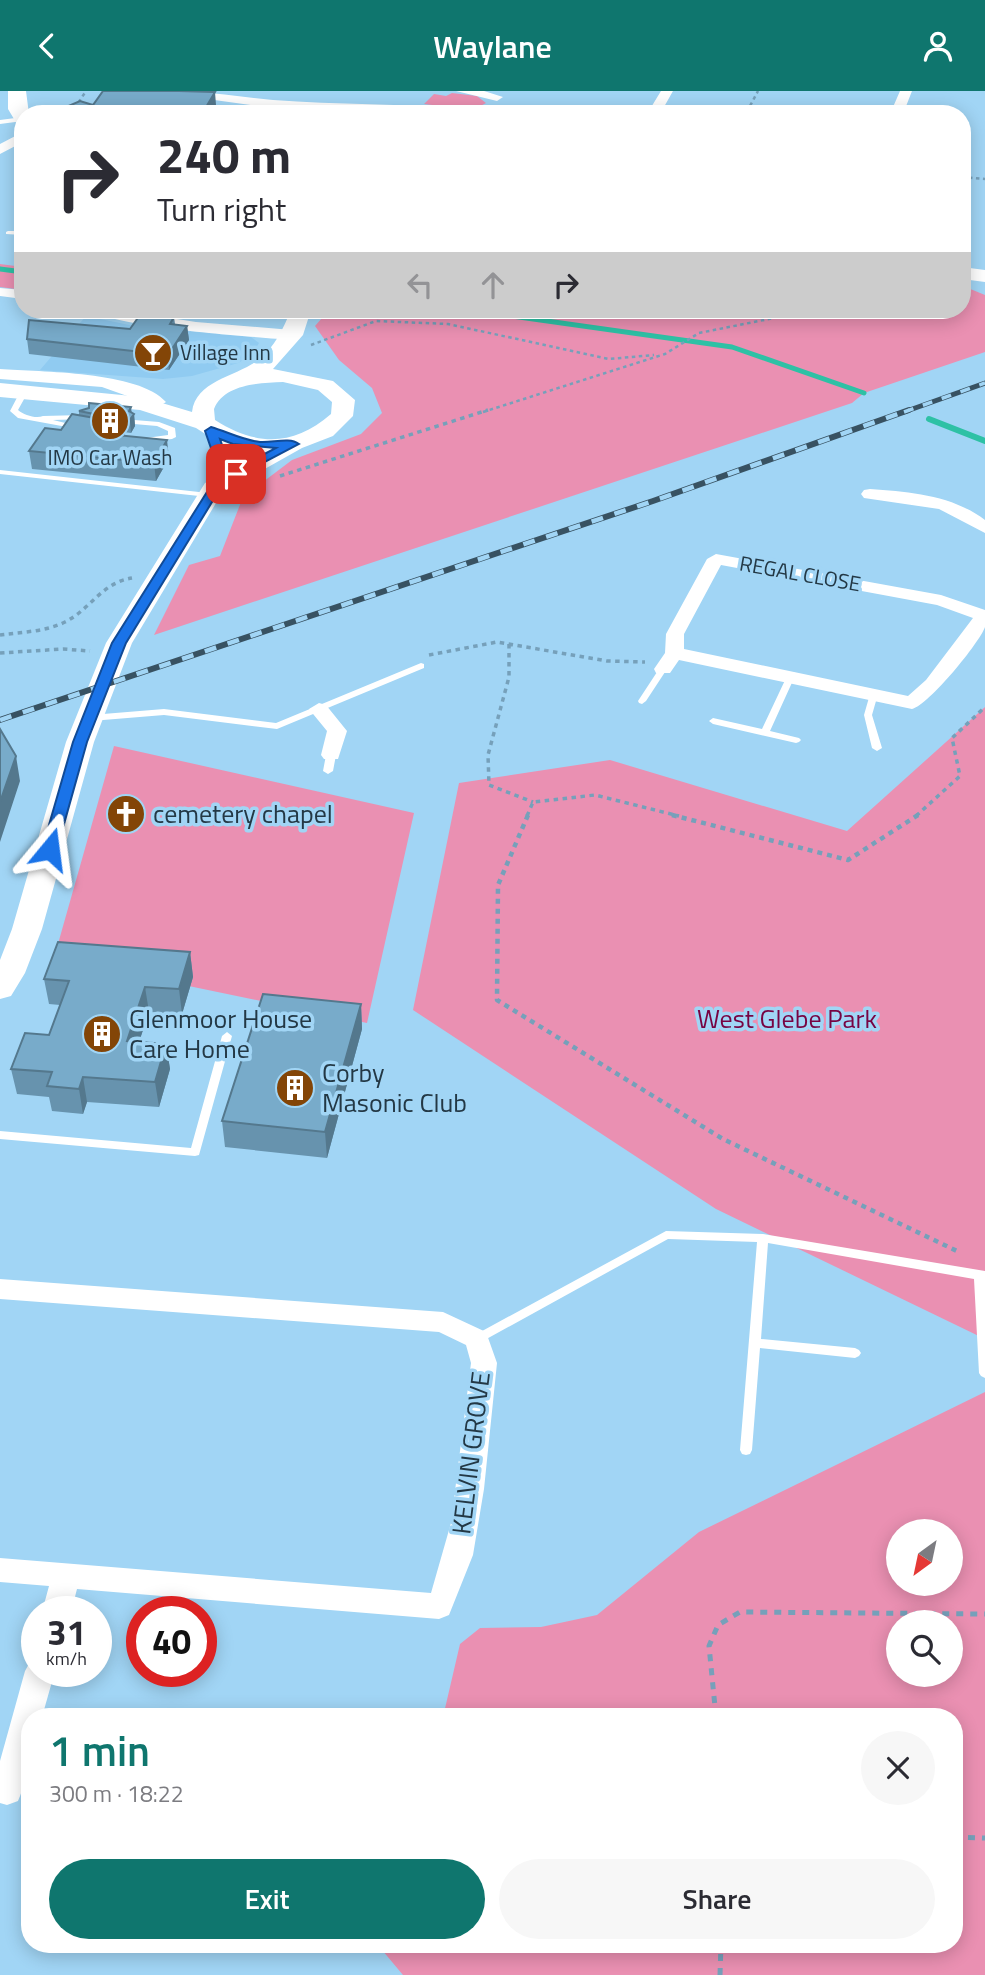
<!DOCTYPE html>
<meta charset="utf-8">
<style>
:root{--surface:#fff;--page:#f7f7f7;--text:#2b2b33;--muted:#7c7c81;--accent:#0f766e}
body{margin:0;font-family:"Titillium Web",sans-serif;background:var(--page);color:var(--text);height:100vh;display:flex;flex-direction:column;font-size:26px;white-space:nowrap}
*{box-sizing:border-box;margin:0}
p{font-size:23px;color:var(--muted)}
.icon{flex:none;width:38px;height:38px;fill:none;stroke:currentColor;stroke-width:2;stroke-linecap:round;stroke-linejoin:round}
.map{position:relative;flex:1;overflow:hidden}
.side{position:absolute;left:21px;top:1617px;width:942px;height:245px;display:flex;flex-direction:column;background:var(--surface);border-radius:28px;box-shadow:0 4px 18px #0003}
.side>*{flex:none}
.banner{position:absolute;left:14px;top:14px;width:957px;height:214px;border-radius:28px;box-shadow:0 4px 18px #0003;background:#fff;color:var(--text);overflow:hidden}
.needle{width:46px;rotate:213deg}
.fabs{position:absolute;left:886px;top:1428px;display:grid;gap:14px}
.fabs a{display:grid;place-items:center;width:77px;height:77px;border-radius:50%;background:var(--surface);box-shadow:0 4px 18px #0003;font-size:35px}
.speed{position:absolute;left:21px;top:1505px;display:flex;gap:14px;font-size:35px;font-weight:700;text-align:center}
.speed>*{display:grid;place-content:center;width:91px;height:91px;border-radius:50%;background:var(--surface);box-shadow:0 4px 18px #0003;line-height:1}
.speed small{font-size:18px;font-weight:400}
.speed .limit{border:10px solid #d22;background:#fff;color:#111}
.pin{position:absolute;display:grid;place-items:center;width:60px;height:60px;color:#fff;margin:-30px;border-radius:14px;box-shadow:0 4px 10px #0006}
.me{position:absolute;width:77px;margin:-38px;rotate:16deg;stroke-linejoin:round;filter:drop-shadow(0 0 5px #0008)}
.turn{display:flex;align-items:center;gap:24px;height:147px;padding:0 28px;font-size:32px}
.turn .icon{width:91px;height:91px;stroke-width:2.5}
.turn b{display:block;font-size:49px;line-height:60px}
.lanes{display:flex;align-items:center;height:66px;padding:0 28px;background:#0003;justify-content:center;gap:35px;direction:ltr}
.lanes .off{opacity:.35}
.round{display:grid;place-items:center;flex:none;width:74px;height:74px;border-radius:37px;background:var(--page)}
.head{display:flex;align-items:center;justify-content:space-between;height:119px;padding:0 28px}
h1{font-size:42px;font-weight:600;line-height:52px;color:var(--accent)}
.button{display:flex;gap:14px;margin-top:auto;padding:14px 28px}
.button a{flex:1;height:80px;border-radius:42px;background:var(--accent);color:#fff;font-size:28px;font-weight:600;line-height:80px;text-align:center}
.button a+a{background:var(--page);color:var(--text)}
header{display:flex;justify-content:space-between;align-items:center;height:91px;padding:0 28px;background:var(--accent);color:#fff;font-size:32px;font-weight:600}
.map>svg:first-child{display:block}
</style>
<header><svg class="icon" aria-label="back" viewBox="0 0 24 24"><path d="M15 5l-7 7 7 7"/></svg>Waylane<svg class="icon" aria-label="person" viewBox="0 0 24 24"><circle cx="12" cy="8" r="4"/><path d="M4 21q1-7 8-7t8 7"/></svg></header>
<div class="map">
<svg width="985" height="1884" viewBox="0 0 985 1884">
<rect width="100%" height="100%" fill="#a1d5f5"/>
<!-- built -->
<path fill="#90cbf1" d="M86,225L139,236L251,246L259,252L251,265L238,272L192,285L163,288L40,279Z"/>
<!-- green -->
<path fill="#ea90b2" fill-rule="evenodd" d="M452,2L477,5L486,12L473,19L424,13L434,3L446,5Z
M0,173L23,176V199L0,196Z
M963,195L985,204V261L864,302L852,312L154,544L189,474L220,465L243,406L292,369L361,343L382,322L372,297L339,269L315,235L329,219H962Z
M985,616V1248L716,1118L413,919L459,692L610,669L847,740Z
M114,655L414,722L367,932L54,867Z
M985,1301V1884H403L377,1853H954V1626H443L460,1553L480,1537L541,1536L597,1524L699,1441ZM898,1440H950V1493H898ZM898,1531H950V1584H898Z"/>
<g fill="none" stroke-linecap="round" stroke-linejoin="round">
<!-- stream-far1 -->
<path stroke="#2ec1a5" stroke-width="5" d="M0,178L23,181
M417,219L504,224L732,256L864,302"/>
<!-- stream -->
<path stroke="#2ec1a5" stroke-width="6" d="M929,328L985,350"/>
<!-- path-far3 -->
<path stroke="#76a0ba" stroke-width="2.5" stroke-dasharray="3.5 3.5" stroke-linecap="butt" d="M71,23L86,0
M739,23L750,15L758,0
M962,86L985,88
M311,254L376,230L448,233L609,268L654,264
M483,321L665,263L699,242L814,219"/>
<!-- path-far2 -->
<path stroke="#76a0ba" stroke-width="3.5" stroke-dasharray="4.5 4.5" stroke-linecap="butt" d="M280,385L488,319
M0,544C21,541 45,541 65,531C91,518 101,492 132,487
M509,553V586L488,664L489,694L533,711
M0,562L63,558L90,560
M429,564L497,551L607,570L645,571
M527,725L533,711L595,704L679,725
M916,725L960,685L952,647L985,616"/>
<!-- path-far1 -->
<path stroke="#76a0ba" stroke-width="4.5" stroke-dasharray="5 5" stroke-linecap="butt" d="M528,724L498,794L497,909L723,1048L959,1161
M672,724L848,769L918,724"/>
<!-- path -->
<path stroke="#76a0ba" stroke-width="5" stroke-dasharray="7 7" stroke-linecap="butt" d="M716,1626L709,1555L718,1534L740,1521L985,1523
M954,1746L985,1747
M720,1884L721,1853"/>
<!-- lane -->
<path fill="#fff" fill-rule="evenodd" d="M23,26V30L0,33V29Z
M8,140H23V144L6,143V141Z
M21,299L28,301L18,319C24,324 36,328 43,325L83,324L87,326L86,328L53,329L82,336L78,338L18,327L10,320Z
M134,329L159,331L175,337L176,346L172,348L146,351V347L168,344V340L157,335L134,333Z
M0,379L208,402L212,404L208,406L0,383Z
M421,572L424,573V577L277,638L164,624L91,630L87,627L91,624L164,618L276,632Z
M663,575L667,578L646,610L642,613L639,612L638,610L659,578Z
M791,582L795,585L770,640L799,647L801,649L799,651L796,652L713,633L709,630L713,627L762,638L787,585Z
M874,600L878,603L872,624L882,657L877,660L872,657L864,624L870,603Z
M331,661L336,664L333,680L328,683L323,680L326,664Z
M227,941L232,945L199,1064L195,1065L0,1048V1040L191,1057L222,945Z
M666,1140L763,1143L985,1180V1287L981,1285L979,1282L974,1188L768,1152L761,1248L855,1257L859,1259L861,1262L859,1265L855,1267L760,1257L752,1359L750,1363L746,1364L742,1363L740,1359L757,1151L668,1148L481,1251L477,1253L473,1251L471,1248L473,1245Z"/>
<!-- street -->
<path fill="#fff" fill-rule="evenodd" d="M172,0C206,0 239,6 273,9C337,14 402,12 466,19L472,23L273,17L178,4Z
M456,0H484L503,6L497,10Z
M661,0H673L660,23H647Z
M900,0H912L903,23H890Z
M23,41V51L0,63V53Z
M0,197L23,199V208L0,205Z
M93,219H119L196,231L292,239L300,244L292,249C258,246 113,237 93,219Z
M0,278C40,281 139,280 166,311L158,316L102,296L0,288Z
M870,398C910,401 952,404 985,429V442L939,418L864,407L861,403L864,399Z
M716,463L941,504L985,519C985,523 985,531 985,536C980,551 929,614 912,618L679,569L670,582H656L654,578L665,562L666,543L707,468ZM721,474L937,514L973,527L926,589L908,605L684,558V543Z
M319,612L326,614L347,640L338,668H324L321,664L327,640L309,618Z
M0,1188L443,1221L486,1241L497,1272L484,1398L473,1464L449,1524L439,1528L77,1498L71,1521H42L49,1495L0,1491V1467L431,1502L451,1432L471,1272L466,1254L439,1241L0,1208Z
M37,1568V1580H55L42,1626H30C30,1656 30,1682 18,1710L7,1714L0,1712V1670L25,1580L30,1571Z"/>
<!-- secondary -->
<path fill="#fff" fill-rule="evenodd" d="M8,0H26L29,23H23V34L17,33L8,18Z
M962,176L985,179V191L962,188Z
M291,219H311L303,244L273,278L333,290L355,309L353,325L333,345L302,357L222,402L132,552L94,651L42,838L25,882L11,905L0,908V869L12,838L66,651L106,552L205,392L260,362L224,355L196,337L140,319L0,306V292L142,306L192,321C196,289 236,286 258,269C275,256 283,238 291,219ZM283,291L318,299L332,311L331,323C293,356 256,355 215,329L214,318C224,293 259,292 283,291Z"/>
<defs>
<path id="rail-far1" d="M904,321L985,292"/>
<path id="rail" d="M0,629L653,410L909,319"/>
</defs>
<!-- rail-far1 casing -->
<use href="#rail-far1" stroke="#385262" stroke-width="5"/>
<!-- rail casing -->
<use href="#rail" stroke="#385262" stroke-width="6"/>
<!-- rail-far1 -->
<use href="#rail-far1" stroke="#a1d5f5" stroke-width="3.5" stroke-dasharray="10" stroke-linecap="butt"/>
<!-- rail -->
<use href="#rail" stroke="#a1d5f5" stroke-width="4.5" stroke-dasharray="12" stroke-linecap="butt"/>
</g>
<!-- wall -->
<path fill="#6793ae" d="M23,39V57L19,56L17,43L22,40Z
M174,226L175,233L187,235L189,249L169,279L29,263L27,248L130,238Z
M79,320L132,322L134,323L135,335L131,342L124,341L125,345L169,367L156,390L32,378L29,360L61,339L79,324Z
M190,861L193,886L182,923L149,921L139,951L166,953L170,978L159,1016L87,1011L83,1023L52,1020L49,1006L17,1003L11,978L49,944L60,914L49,913L44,888Z
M361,913L362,938L327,1067L225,1056L222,1030Z"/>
<!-- shaded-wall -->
<path fill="#54788d" d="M215,1L216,14L211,23H202Z
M187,235L189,249L169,279L168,264Z
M131,316L132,325L134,323L135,335L131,342L129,320Z
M123,332L126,350L116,344Z
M167,349L169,367L156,390L154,372Z
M16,665L20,690L0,751V711Z
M190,861L193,886L182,923L179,898Z
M145,896L149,921L131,975L127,950Z
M361,913L362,938L327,1067L325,1041Z
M166,953L170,978L159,1016L155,991Z
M83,986L87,1011L83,1023L79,998Z"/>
<!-- building -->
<path fill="#78abca" stroke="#54788d" stroke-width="2" d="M103,0H179L215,1L202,23H50L80,10L93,14Z
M142,221L174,226L170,233L187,235L168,264L27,248L29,229L130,238Z
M89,312L131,316L129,320L134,323L129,330L79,320L89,317Z
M72,323L123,332L116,344L167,349L154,372L29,360L45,337L61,339Z
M0,638L16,665L0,711Z
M58,851L190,861L179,898L145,896L127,950L166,953L155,991L83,986L79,998L47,995L52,981L11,978L25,942L49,944L69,890L44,888Z
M263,903L361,913L325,1041L222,1030Z"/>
<!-- route -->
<path fill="#1a73e8" stroke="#114b97" stroke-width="2" d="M211,336C228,341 242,349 260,351C273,352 289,346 299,353L236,386L232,385V380L276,357L233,353L220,348L225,363L223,393L126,552L87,651L57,758L50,762L44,761L42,758L73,651L112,552L212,393L213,363L205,340Z"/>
<!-- icons -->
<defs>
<symbol id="bar-disc" viewBox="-11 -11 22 22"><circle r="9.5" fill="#834507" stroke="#a1d5f5"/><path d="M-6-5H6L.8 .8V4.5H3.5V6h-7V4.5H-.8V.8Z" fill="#fff"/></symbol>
<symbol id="building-disc" viewBox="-11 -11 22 22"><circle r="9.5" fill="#834507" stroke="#a1d5f5"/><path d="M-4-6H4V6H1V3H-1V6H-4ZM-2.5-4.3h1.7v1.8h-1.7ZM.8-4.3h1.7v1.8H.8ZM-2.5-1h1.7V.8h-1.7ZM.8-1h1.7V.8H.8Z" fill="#fff"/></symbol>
<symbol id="church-disc" viewBox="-11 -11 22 22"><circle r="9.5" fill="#834507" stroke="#a1d5f5"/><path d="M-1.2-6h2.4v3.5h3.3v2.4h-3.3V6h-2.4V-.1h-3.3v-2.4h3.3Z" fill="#fff"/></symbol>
</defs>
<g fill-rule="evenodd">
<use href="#bar-disc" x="131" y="240" width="44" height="44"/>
<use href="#building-disc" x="88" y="308" width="44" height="44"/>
<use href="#church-disc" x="104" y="701" width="44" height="44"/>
<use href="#building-disc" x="80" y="921" width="44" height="44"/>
<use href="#building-disc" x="273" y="975" width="44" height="44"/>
</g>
<g text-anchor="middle" stroke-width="7" stroke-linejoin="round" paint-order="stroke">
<!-- far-poi labels -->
<g font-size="21" fill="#233845" stroke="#a1d5f5" text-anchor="start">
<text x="180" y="269">Village Inn</text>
<text x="110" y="374" text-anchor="middle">IMO Car Wash</text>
</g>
<!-- far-street labels -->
<g font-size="21" fill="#233845" stroke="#a1d5f5">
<text transform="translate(800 483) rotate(10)" y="7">REGAL CLOSE</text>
</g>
<!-- poi labels -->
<g font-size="26" fill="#233845" stroke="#a1d5f5" text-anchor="start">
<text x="153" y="732">cemetery chapel</text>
<text x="129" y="937">Glenmoor House<tspan x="129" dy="30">Care Home</tspan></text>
<text x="322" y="991">Corby<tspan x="322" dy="30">Masonic Club</tspan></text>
</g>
<!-- park labels -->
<g font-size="26" fill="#770342" stroke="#a1d5f5">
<text x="787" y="937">West Glebe Park</text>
</g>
<!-- street labels -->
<g font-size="26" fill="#233845" stroke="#a1d5f5">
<text transform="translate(471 1362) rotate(-83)" y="9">KELVIN GROVE</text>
</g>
</g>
</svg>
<div class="fabs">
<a><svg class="needle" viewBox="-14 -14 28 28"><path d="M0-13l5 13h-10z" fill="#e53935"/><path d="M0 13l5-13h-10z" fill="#7c7c81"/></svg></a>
<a><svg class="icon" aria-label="search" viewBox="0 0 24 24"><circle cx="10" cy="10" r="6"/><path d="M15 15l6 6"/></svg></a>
</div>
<div class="speed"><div>31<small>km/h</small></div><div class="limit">40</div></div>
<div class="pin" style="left:236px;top:383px;background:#d93025"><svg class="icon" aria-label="arrive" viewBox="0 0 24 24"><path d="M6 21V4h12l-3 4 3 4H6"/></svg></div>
<svg class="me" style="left:50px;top:758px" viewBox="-20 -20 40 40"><path d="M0-17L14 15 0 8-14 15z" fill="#1a73e8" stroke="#fff" stroke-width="4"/></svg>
<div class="banner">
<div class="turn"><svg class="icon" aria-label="right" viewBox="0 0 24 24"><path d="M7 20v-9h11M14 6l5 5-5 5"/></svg><div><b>240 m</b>Turn right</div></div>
<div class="lanes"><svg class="icon off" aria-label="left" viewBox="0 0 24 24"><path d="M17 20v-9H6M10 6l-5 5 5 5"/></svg><svg class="icon off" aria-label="ahead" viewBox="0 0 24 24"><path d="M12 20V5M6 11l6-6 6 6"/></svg><svg class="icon" aria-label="right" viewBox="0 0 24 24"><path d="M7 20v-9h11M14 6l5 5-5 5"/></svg></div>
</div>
<section class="side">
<div class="head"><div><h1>1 min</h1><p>300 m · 18:22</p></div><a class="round"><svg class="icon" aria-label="close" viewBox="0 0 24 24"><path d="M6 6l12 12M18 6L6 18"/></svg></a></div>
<div class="button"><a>Exit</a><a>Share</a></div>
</section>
</div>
